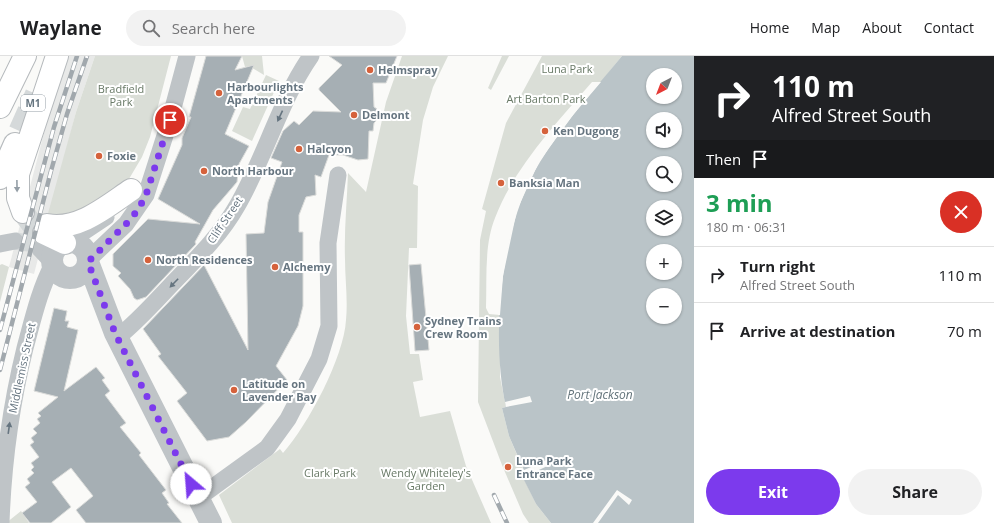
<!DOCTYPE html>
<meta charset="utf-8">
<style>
:root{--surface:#fff;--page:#f2f2f2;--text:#202124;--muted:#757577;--line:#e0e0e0;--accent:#7c3aed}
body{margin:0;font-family:"Open Sans",sans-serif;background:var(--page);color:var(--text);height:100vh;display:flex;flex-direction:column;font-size:15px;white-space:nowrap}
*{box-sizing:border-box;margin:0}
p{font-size:13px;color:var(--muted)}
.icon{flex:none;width:22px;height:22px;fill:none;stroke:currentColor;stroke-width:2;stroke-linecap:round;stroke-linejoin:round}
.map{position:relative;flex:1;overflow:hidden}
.panel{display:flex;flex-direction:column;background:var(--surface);width:300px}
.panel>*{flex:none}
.top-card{background:#202124;color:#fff;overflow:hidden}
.needle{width:26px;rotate:222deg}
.controls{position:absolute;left:646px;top:12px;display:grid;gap:8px}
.controls a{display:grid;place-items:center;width:36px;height:36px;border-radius:50%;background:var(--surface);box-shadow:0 1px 3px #0004;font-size:20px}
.pin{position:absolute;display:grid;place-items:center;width:34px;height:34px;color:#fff;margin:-17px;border:2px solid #fff;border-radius:50%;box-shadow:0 1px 4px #0007}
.me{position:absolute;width:44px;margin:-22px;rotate:333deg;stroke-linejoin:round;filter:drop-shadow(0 0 3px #0008)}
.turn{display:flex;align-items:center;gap:14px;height:84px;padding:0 12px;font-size:18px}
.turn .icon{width:52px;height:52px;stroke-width:2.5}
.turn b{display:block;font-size:28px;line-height:34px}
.then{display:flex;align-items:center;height:38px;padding:0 12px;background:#0003;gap:8px;font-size:15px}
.round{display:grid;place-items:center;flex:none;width:42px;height:42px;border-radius:21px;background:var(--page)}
.head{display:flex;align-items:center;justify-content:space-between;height:68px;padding:0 12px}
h1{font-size:24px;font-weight:700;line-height:30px;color:#1e9e55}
.cta{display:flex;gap:8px;margin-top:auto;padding:8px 12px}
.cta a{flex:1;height:46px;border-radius:24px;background:var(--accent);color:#fff;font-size:16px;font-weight:700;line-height:46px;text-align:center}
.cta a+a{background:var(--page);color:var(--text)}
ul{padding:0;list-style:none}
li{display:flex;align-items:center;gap:12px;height:56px;padding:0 12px;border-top:1px solid var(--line)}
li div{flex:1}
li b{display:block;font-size:15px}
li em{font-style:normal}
header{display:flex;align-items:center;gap:24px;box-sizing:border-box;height:56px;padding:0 20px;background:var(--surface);border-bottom:1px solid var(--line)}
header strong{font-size:19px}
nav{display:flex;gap:22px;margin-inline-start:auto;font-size:14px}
.search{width:280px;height:36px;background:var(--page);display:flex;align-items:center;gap:10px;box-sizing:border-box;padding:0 14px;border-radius:22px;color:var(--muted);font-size:15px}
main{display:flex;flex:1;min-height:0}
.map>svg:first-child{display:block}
</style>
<header>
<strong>Waylane</strong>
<div class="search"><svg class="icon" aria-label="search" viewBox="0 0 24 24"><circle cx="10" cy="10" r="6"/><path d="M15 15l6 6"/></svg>Search here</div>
<nav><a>Home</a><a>Map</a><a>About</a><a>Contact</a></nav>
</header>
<main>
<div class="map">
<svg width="694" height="467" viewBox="0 0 694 467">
<rect width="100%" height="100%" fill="#fafaf8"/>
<!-- built -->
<path fill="#e8e9e8" d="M67,0H95L76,56L34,218L9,211L49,58Z"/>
<!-- green -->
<path fill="#daded7" d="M95,0H171L150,81L142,101L126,128L82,161H47L76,56Z
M242,0H262L264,19L249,10L245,11Z
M402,0H448L433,31L423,64L413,128L418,130L417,192H409L406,260L410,298H419L423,324L413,326L420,361L450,355L466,410L491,467H232L219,439L280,393L283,397C308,369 344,301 346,264C348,244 345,223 345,203C344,174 347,146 348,117L366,136L386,46Z
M502,0H509L491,34L488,32Z
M542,0H622L601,26H592C556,68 515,110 495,162C484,189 487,223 486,252L489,258L500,259V321L506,351L502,352L509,380L526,420L523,421L536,448L551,467H529L523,458L502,409L478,346L480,184L486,155L482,153L506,67Z
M266,19L279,25L252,85L232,75L243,51L250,53Z
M2,208L9,211L0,246V209Z
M21,455L29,467H6Z"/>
<!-- water -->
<path fill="#bac4c8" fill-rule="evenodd" d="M622,0H694V467H551L536,448L523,422L526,419L509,380L502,352L506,351C490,280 501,168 540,106C563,68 594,34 622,0ZM653,19H675V41H653ZM653,63H675V85H653ZM653,107H675V129H653ZM653,151H675V173H653ZM653,195H675V217H653ZM653,239H675V261H653Z"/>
<!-- pier -->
<path fill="#fafaf8" d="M598,26H601L573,59L539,106L517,154L503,220L500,259H498L501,220L516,153L537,105L571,58Z
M530,340L532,346L506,351L505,346Z
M554,401L556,406L526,420L524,414Z
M617,434L632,444L629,449L618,439L598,467H593Z"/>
<!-- building -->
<path fill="#a6afb4" stroke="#dbdcda" d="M206,0H242L235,14L254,9L225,78L249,90L239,108L237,126L213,154L195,186L196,188L146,241L137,244L134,242L130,233L118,220L121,217L113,210V198L148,163L200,168L158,143L182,89V82L191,61H189Z
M329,0H397L386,27H373L374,51L377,53L378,63L374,67L373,75H369L368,103L358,104L343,99H329L321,121L315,119L316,139L306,141L299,159V176H303V250L298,270L276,310L287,324L246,366L229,381L207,385L177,345L187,337L158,300L161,298L143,273L204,209L248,294L246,178L264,177L268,146L282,106L271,102L283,75L294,65L299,69L313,55L341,56L319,34V32L342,9Z
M421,208L429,294L415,295L409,209Z
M54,252L67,255L65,265H69L67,271L78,274L64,335L96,311L105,322L102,324L110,335L105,339L126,367L120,371L141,397L139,399L166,434L162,437L169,447L167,448L182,467H86L76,454L93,440L71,412L52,426L71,451L51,467H30L22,457L37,446L25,431L30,427L27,423L34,417L31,414L34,411L31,407L39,401L30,389L34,386L31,382L37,377L33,373L40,367L37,363L41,360L38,357L58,341L34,335Z"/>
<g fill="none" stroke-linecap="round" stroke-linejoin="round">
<!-- minor-tunnel -->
<path stroke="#d5d9da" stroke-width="17" stroke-dasharray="17 8" stroke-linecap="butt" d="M15,185L34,188L40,193"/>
<!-- motorway-tunnel -->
<path stroke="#d5d9da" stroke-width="22" stroke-dasharray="22 11" stroke-linecap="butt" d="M6,105L36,38
M23,156L34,171L44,177"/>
<defs>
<path id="motorway" d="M0,51L25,0
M0,122L15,88
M23,156L18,142V118L57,0
M47,169C78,175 106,151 131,134
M44,177L65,187"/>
</defs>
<!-- motorway casing -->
<use href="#motorway" stroke="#b5b9bc" stroke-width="24"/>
<!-- minor -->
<path stroke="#bfc4c7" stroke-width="17" d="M67,187L106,161
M0,188L15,185
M40,193L53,207
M88,204L126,168L146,139L169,67L187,0
M117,282C137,266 154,247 171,229C195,204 220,180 237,150C265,102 279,46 311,0
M198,442L267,392L288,363L319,303L329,270L328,187L338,119
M1,467C3,408 11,349 25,292C33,263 39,235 53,208"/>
<!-- tertiary -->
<path stroke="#bfc4c7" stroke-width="22" d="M52 204a18 18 0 1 1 36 0a18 18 0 1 1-36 0Z
M88,206L115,277L211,467"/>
<!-- motorway -->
<use href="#motorway" stroke="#fff" stroke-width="22"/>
<defs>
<path id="rail" d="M0,274L54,71L77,0
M0,314L51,115L67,58L87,0
M494,439L507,467"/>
</defs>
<!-- rail casing -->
<use href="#rail" stroke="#a1a8ad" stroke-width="4.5"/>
<!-- rail -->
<use href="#rail" stroke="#fff" stroke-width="3" stroke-dasharray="9" stroke-linecap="butt"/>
</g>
<!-- one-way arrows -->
<defs><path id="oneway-solid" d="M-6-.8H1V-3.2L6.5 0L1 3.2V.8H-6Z"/></defs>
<g fill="#667580">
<use href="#oneway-solid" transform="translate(280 60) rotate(115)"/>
<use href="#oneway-solid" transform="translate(174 227) rotate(134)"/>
<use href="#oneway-solid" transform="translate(9 372) rotate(-82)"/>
</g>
<use fill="#949ea6" href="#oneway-solid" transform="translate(17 130) rotate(89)"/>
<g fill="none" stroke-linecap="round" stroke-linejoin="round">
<!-- route -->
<path stroke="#7c3aed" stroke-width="7" stroke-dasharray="0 12.6" d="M170,64L146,139L138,154L126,168L88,206L115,277L191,428"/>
</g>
<!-- markers -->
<g fill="#d5623c" stroke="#fff" stroke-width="1.5">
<circle cx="370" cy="14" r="4"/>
<circle cx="219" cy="37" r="4"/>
<circle cx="354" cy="59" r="4"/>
<circle cx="545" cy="75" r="4"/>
<circle cx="299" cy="93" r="4"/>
<circle cx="99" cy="100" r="4"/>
<circle cx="204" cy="115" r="4"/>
<circle cx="501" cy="127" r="4"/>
<circle cx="148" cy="204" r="4"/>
<circle cx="275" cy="211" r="4"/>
<circle cx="417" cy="271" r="4"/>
<circle cx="234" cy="334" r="4"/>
<circle cx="508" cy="411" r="4"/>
</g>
<g text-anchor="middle" stroke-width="4" stroke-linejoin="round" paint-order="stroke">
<!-- shield labels -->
<rect fill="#fff" stroke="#949ea6" stroke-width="1" x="21" y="39" width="24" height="16" rx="3"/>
<g font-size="10" font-weight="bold" fill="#667580">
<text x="33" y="51">M1</text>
</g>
<!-- park labels -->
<g font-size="11" fill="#687966" stroke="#fff">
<text x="567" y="17">Luna Park</text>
<text x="121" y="37">Bradfield<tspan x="121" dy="13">Park</tspan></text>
<text x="546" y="47">Art Barton Park</text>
<text x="330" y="421">Clark Park</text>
<text x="426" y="421">Wendy Whiteley's<tspan x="426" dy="13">Garden</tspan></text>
</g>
<!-- poi labels -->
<g font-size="11" font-weight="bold" fill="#667580" stroke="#fff" text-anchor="start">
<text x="378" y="18">Helmspray</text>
<text x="227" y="35">Harbourlights<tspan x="227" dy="13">Apartments</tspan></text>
<text x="362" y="63">Delmont</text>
<text x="553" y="79">Ken Dugong</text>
<text x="307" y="97">Halcyon</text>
<text x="107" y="104">Foxie</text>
<text x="212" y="119">North Harbour</text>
<text x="509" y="131">Banksia Man</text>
<text x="156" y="208">North Residences</text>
<text x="283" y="215">Alchemy</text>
<text x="425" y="269">Sydney Trains<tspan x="425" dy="13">Crew Room</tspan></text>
<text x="242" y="332">Latitude on<tspan x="242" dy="13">Lavender Bay</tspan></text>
<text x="516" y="409">Luna Park<tspan x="516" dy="13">Entrance Face</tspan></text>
</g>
<!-- street labels -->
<g font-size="11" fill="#667580" stroke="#fff">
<text transform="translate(225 164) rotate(-56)" y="4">Cliff Street</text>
<text transform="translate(22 312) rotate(-78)" y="4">Middlemiss Street</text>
</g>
<!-- water labels -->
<g font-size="12" font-style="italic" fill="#62737a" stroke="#fff">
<text x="600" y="343">Port Jackson</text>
</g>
</g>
</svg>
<div class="controls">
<a><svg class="needle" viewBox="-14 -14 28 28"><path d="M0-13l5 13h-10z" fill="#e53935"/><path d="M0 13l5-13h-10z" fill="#757577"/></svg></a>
<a><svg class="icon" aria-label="sound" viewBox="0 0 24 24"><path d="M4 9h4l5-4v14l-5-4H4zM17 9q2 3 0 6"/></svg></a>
<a><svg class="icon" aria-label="search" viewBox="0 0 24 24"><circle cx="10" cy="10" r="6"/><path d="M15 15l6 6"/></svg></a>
<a><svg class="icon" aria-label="layers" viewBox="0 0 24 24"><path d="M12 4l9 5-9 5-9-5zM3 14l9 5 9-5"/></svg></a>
<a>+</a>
<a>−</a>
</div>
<div class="pin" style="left:170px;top:64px;background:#d93025"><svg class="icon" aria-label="arrive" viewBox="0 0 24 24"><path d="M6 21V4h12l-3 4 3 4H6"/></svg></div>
<svg class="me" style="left:191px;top:428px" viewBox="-20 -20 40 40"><circle r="19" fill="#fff"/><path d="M0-13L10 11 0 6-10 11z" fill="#7c3aed"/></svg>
</div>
<section class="panel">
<div class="top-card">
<div class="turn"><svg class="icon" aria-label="right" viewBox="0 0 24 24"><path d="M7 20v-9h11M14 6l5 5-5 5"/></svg><div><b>110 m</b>Alfred Street South</div></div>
<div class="then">Then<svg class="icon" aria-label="arrive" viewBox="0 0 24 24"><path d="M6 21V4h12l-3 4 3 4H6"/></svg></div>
</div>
<div class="head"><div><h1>3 min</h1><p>180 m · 06:31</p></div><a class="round" style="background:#d93025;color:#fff"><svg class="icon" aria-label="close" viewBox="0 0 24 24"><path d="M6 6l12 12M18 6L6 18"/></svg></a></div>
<ul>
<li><svg class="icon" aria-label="right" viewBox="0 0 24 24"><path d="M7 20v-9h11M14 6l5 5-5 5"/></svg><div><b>Turn right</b><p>Alfred Street South</p></div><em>110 m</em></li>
<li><svg class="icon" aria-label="arrive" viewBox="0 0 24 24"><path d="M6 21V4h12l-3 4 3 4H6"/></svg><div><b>Arrive at destination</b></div><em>70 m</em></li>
</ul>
<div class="cta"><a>Exit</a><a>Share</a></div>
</section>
</main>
